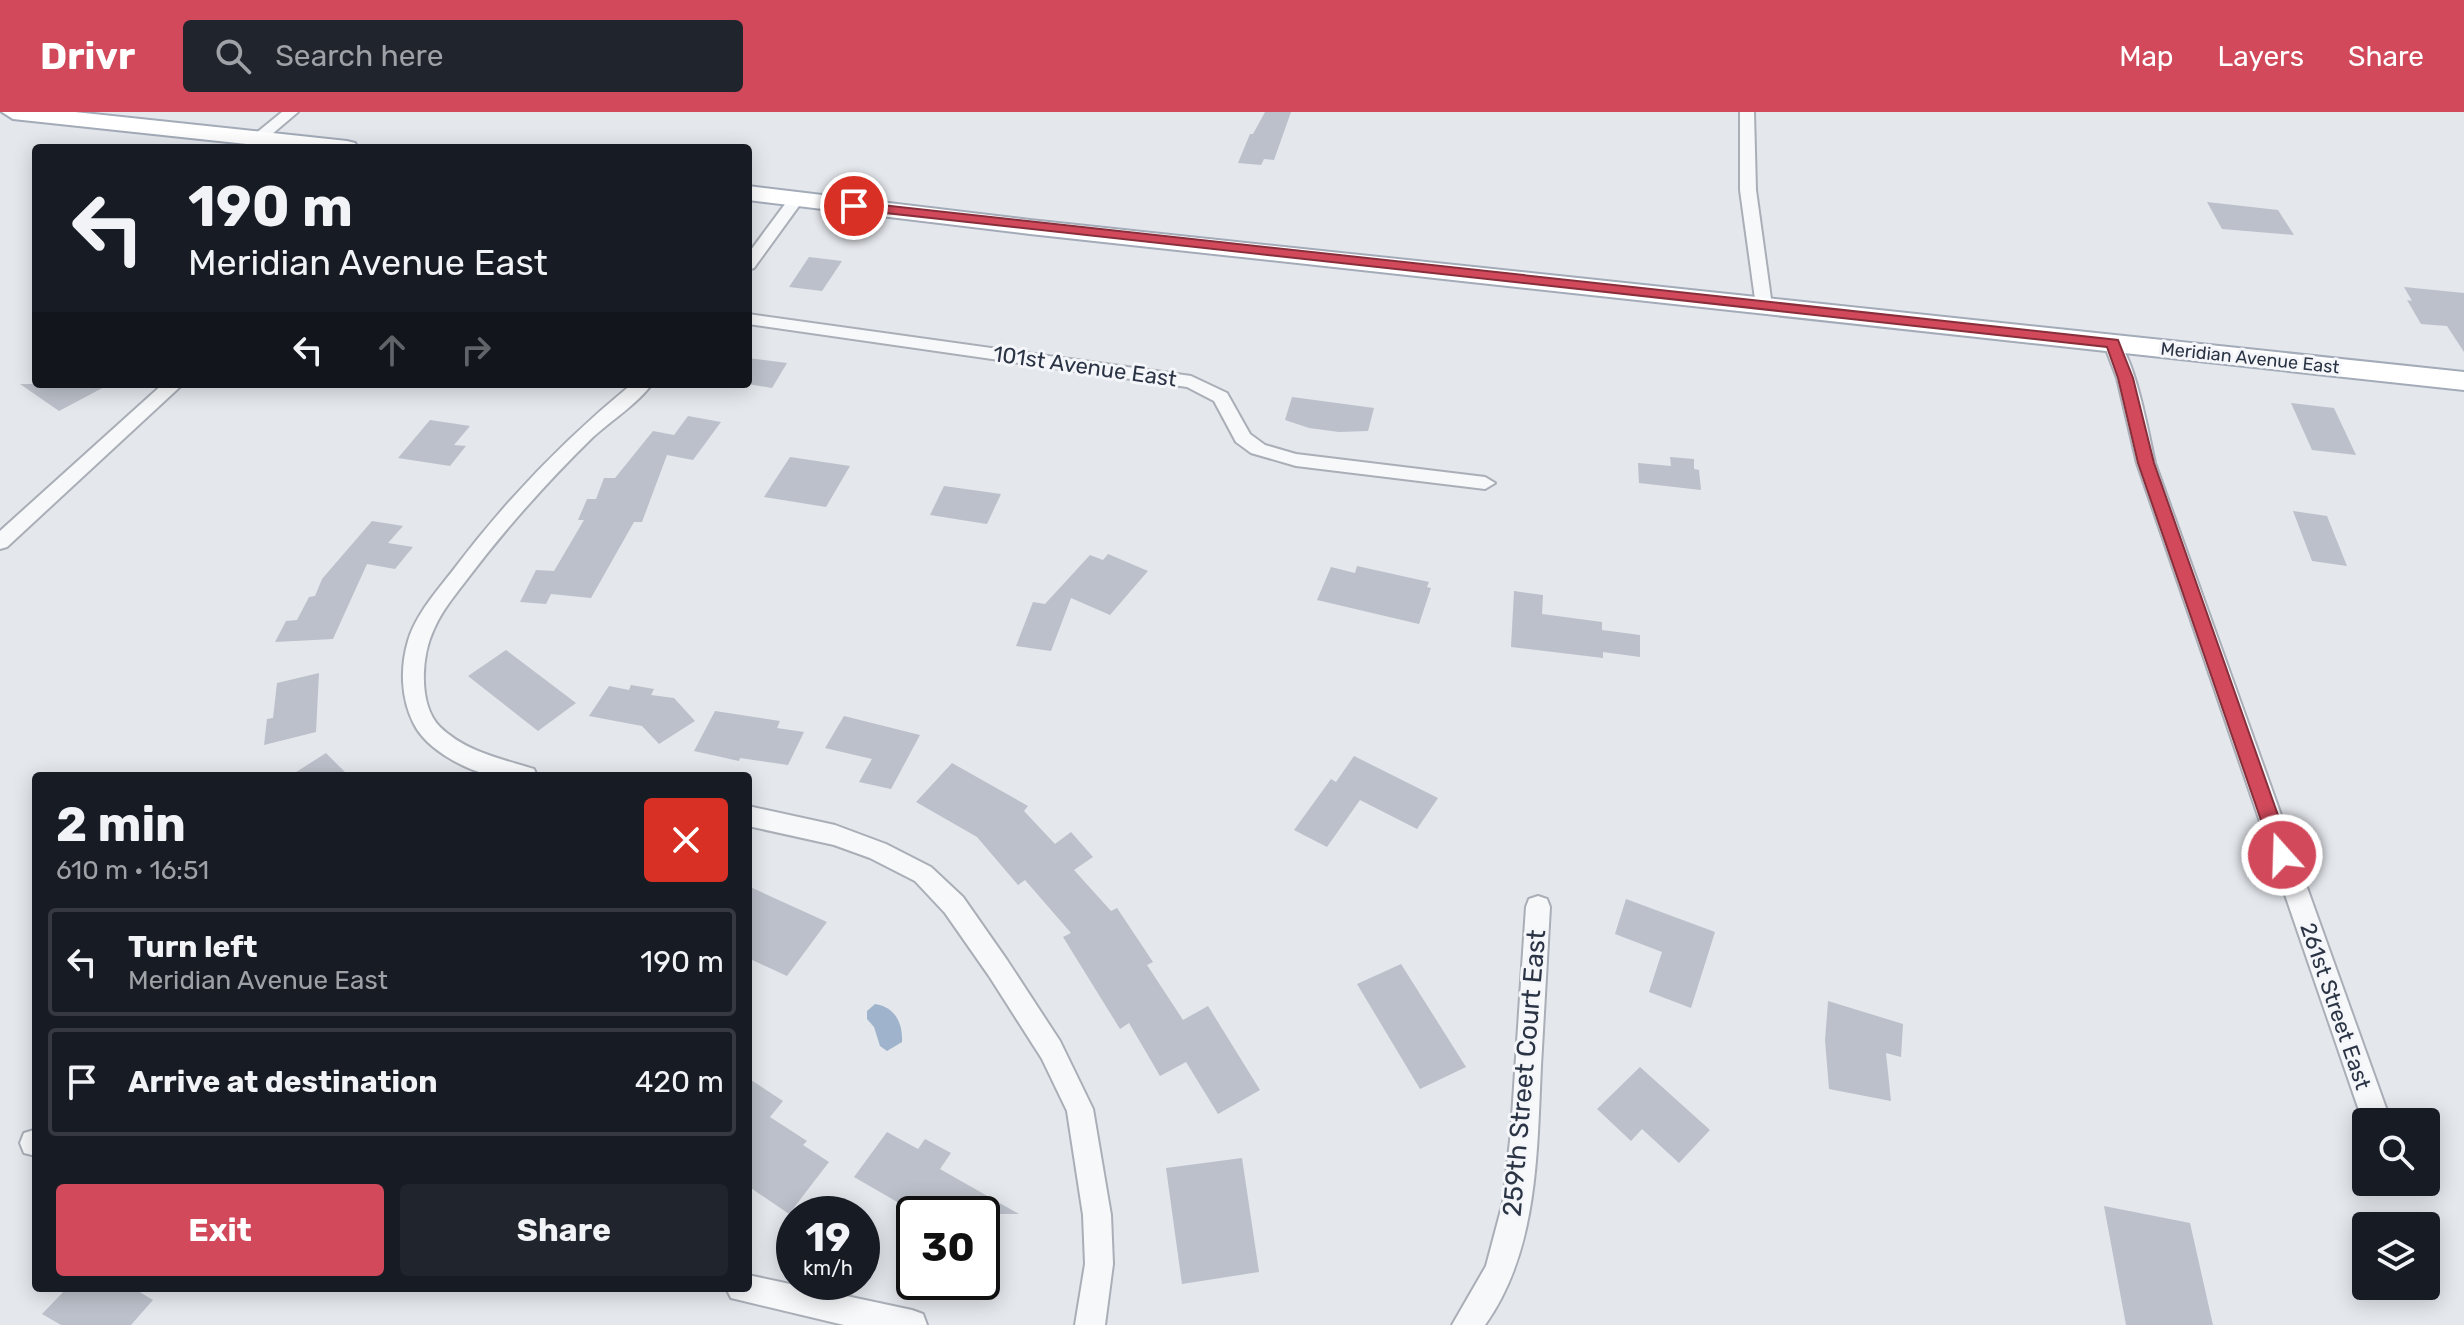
<!DOCTYPE html>
<meta charset="utf-8">
<style>
:root{--surface:#171b24;--page:#20242c;--text:#f1f3f6;--muted:#9ea1a6;--line:#363941;--accent:#d1495b}
body{margin:0;font-family:Rubik,sans-serif;background:var(--page);color:var(--text);height:100vh;display:flex;flex-direction:column;font-size:30px;white-space:nowrap}
*{box-sizing:border-box;margin:0}
p{font-size:26px;color:var(--muted)}
.icon{flex:none;width:44px;height:44px;fill:none;stroke:currentColor;stroke-width:2;stroke-linecap:round;stroke-linejoin:round}
.map{position:relative;flex:1;overflow:hidden}
.details{position:absolute;left:32px;top:660px;width:720px;height:520px;display:flex;flex-direction:column;background:var(--surface);border-radius:8px;box-shadow:0 4px 20px #0003}
.details>*{flex:none}
.top-card{position:absolute;left:32px;top:32px;width:720px;height:244px;border-radius:8px;box-shadow:0 4px 20px #0003;background:#171b24;color:var(--text);overflow:hidden}
.buttons{position:absolute;left:2352px;top:996px;display:grid;gap:16px}
.buttons a{display:grid;place-items:center;width:88px;height:88px;border-radius:8px;background:var(--surface);box-shadow:0 4px 20px #0003;font-size:40px}
.speed{position:absolute;left:776px;top:1084px;display:flex;gap:16px;font-size:40px;font-weight:700;text-align:center}
.speed>*{display:grid;place-content:center;width:104px;height:104px;border-radius:50%;background:var(--surface);box-shadow:0 4px 20px #0003;line-height:1}
.speed small{font-size:20px;font-weight:400}
.speed .limit{border:4px solid #111;border-radius:12px;background:#fff;color:#111}
.pin{position:absolute;display:grid;place-items:center;width:68px;height:68px;color:#fff;margin:-34px;border:4px solid #fff;border-radius:50%;box-shadow:0 2px 8px #0007}
.me{position:absolute;width:88px;margin:-44px;rotate:340deg;stroke-linejoin:round;filter:drop-shadow(0 0 6px #0008)}
.turn{display:flex;align-items:center;gap:28px;height:168px;padding:0 24px;font-size:36px}
.turn .icon{width:104px;height:104px;stroke-width:2.5}
.turn b{display:block;font-size:56px;line-height:68px}
.lanes{display:flex;align-items:center;height:76px;padding:0 24px;background:#0003;justify-content:center;gap:40px;direction:ltr}
.lanes .off{opacity:.35}
.round{display:grid;place-items:center;flex:none;width:84px;height:84px;border-radius:8px;background:var(--page)}
.summary{display:flex;align-items:center;justify-content:space-between;height:136px;padding:0 24px}
h1{font-size:48px;font-weight:700;line-height:60px}
.primary-button{display:flex;gap:16px;margin-top:auto;padding:16px 24px}
.primary-button a{flex:1;height:92px;border-radius:8px;background:var(--accent);color:#fff;font-size:32px;font-weight:700;line-height:92px;text-align:center}
.primary-button a+a{background:var(--page);color:var(--text)}
ul{padding:0;list-style:none}
li{display:flex;align-items:center;gap:24px;height:108px;margin:0 16px 12px;padding:0 8px;border:4px solid var(--line);border-radius:8px}
li div{flex:1}
li b{display:block;font-size:30px}
li em{font-style:normal}
header{display:flex;align-items:center;gap:48px;box-sizing:border-box;height:112px;padding:0 40px;background:var(--accent);color:#fff}
header strong{font-size:38px}
nav{display:flex;gap:44px;margin-inline-start:auto;font-size:28px}
.search{width:560px;height:72px;background:var(--page);display:flex;align-items:center;gap:20px;box-sizing:border-box;padding:0 28px;border-radius:8px;color:var(--muted);font-size:30px}
.map>svg:first-child{display:block}
</style>
<header>
<strong>Drivr</strong>
<div class="search"><svg class="icon" aria-label="search" viewBox="0 0 24 24"><circle cx="10" cy="10" r="6"/><path d="M15 15l6 6"/></svg>Search here</div>
<nav><a>Map</a><a>Layers</a><a>Share</a></nav>
</header>
<div class="map">
<svg width="2464" height="1213" viewBox="0 0 2464 1213">
<rect width="100%" height="100%" fill="#e4e7ec"/>
<!-- water -->
<path fill="#9fb4cc" d="M875,892C895,895 903,911 902,930L887,939L880,934L874,915L867,907V899Z"/>
<!-- building -->
<path fill="#bbc0ca" d="M1265,0H1291L1274,48L1264,47L1261,53L1238,51L1250,22H1253Z
M2207,90L2278,98L2294,123L2222,117Z
M809,145L842,149L822,179L789,175Z
M2404,175L2464,181V240L2447,214L2421,212L2407,188L2412,189Z
M748,246L787,251L772,276L748,272Z
M20,272H110L59,299Z
M1292,285L1374,296L1368,319L1339,320L1309,316L1285,308Z
M2291,291L2334,296L2356,343L2312,338Z
M688,304L721,310L693,348L667,343L642,410H634L591,486L551,482L546,492L520,490L536,458L554,459L584,408H578L587,387H596L604,366H615L653,319L674,323Z
M430,308L470,314L454,333L466,334L450,354L398,346Z
M790,345L850,354L826,395L764,385Z
M1670,345L1694,347V357L1699,358L1701,378L1639,371L1638,351L1671,354Z
M944,374L1001,382L987,412L930,403Z
M2293,399L2327,404L2347,454L2312,449Z
M372,409L403,414L388,431L413,435L395,457L367,452L333,527L275,530L286,509L297,508L309,485L315,484L322,467Z
M1108,442L1148,459L1110,503L1071,486L1051,539L1016,534L1033,490L1045,492L1090,443L1103,448Z
M1357,454L1429,470L1427,475L1431,476L1419,512L1317,488L1331,455L1355,461Z
M1514,479L1543,483L1542,502L1602,510V518L1640,523V545L1603,540V546L1511,535Z
M506,538L576,591L538,619L468,564Z
M319,561L316,620L264,633L267,607L273,606L277,571Z
M631,573L654,577L651,583L674,586L695,609L659,632L642,614L589,604L609,574L629,578Z
M715,599L780,609L777,616L804,620L788,653L740,646L739,649L694,639Z
M844,604L920,623L891,677L859,670L872,647L825,636Z
M326,641L349,664H290Z
M1354,644L1438,686L1417,717L1360,688L1327,735L1294,718L1331,667L1336,670Z
M952,651L1028,694L1024,699L1055,732L1071,720L1093,745L1074,758L1111,799L1117,796L1153,850L1147,853L1183,908L1208,894L1260,978L1218,1002L1186,950L1160,964L1129,911L1120,917L1063,825L1071,821L1025,768L1018,773L977,725L916,690Z
M748,774L827,810L787,864L748,846Z
M1626,787L1715,820L1691,896L1649,880L1662,840L1615,822Z
M1401,852L1466,955L1420,977L1357,872Z
M1828,889L1903,912L1901,945L1886,941L1891,989L1829,977L1825,928Z
M1640,955L1710,1018L1679,1051L1642,1017L1631,1029L1597,997Z
M748,966L783,989L770,1005L807,1029L803,1033L829,1050L789,1102L748,1074Z
M887,1020L918,1037L925,1027L951,1041L940,1057L1019,1102H918L854,1065Z
M1242,1046L1259,1160L1182,1172L1166,1056Z
M2104,1094L2190,1111L2213,1213H2126Z
M67,1176H133L153,1188L131,1213H61L42,1202Z"/>
<g fill="none" stroke-linecap="round" stroke-linejoin="round">
<defs>
<path id="street" d="M282,0H298L265,28H255V22Z
M1740,0H1754L1756,78L1772,194L1764,199L1756,194L1740,78Z
M796,82L804,87L754,156L748,158V142L791,84Z
M748,202L1191,264L1227,281L1250,322L1265,333L1296,342L1485,365L1495,371L1485,377L1296,354L1251,341L1236,330L1214,289L1187,275L748,212Z
M2113,227C2133,232 2150,329 2155,351L2391,1010H2366V1016L2363,1010L2137,351L2117,266L2104,232Z
M163,272H183L7,435L0,437V419Z
M632,272H652C637,292 612,308 593,325C548,369 506,416 468,466C456,482 442,498 434,517C421,544 418,593 440,615C466,640 502,647 534,657L537,664C524,664 508,666 494,664C467,659 427,638 414,612C401,587 400,556 408,529C416,502 437,479 454,457C506,388 565,327 632,272Z
M748,694L835,713L886,732L931,755L963,785L1007,848L1060,929L1093,997L1111,1103L1113,1152L1105,1213H1075L1085,1152L1083,1103L1067,999L1042,947L989,864L945,801L915,769L870,746L834,733L748,714Z
M1538,784L1547,787L1550,795C1547,848 1544,901 1541,954C1537,1041 1538,1139 1485,1213H1452L1486,1154L1503,1090L1511,1020L1526,795L1529,787Z
M34,1018H36V1044L24,1041L20,1031L24,1021Z
M748,1163L912,1198L923,1202L927,1213H844L731,1186L726,1176H748Z"/>
<path id="primary" d="M2,0H75L347,29L355,31L358,36H284L13,7Z
M748,74L1030,108L2464,260V278L1030,122L748,88Z"/>
</defs>
<!-- street casing -->
<use href="#street" stroke="#a9aeb7" stroke-width="4"/>
<!-- primary casing -->
<use href="#primary" stroke="#a3abb8" stroke-width="4"/>
<!-- street -->
<use href="#street" fill="#f7f8fa" fill-rule="evenodd"/>
<!-- primary -->
<use href="#primary" fill="#fff" fill-rule="evenodd"/>
</g>
<!-- route -->
<path fill="#d1495b" stroke="#882f3b" stroke-width="2" d="M854,90L2118,228L2133,266L2154,351L2292,743L2289,749L2282,752L2275,749L2273,743L2138,351L2118,266L2107,235L849,97V91Z"/>
<g text-anchor="middle" stroke-width="6" stroke-linejoin="round" paint-order="stroke">
<!-- far-street labels -->
<g font-size="18" fill="#2b3445" stroke="#f4f6f9">
<text transform="translate(2250 246) rotate(6)" y="6">Meridian Avenue East</text>
</g>
<!-- street labels -->
<g font-size="22" fill="#2b3445" stroke="#f4f6f9">
<text transform="translate(1085 254) rotate(8)" y="8">101st Avenue East</text>
<text transform="translate(2336 894) rotate(71)" y="8">261st Street East</text>
</g>
<!-- near-street labels -->
<g font-size="26" fill="#2b3445" stroke="#f4f6f9">
<text transform="translate(1524 961) rotate(-85)" y="9">259th Street Court East</text>
</g>
</g>
</svg>
<div class="buttons">
<a><svg class="icon" aria-label="search" viewBox="0 0 24 24"><circle cx="10" cy="10" r="6"/><path d="M15 15l6 6"/></svg></a>
<a><svg class="icon" aria-label="layers" viewBox="0 0 24 24"><path d="M12 4l9 5-9 5-9-5zM3 14l9 5 9-5"/></svg></a>
</div>
<div class="speed"><div>19<small>km/h</small></div><div class="limit">30</div></div>
<div class="pin" style="left:854px;top:94px;background:#d93025"><svg class="icon" aria-label="arrive" viewBox="0 0 24 24"><path d="M6 21V4h12l-3 4 3 4H6"/></svg></div>
<svg class="me" style="left:2282px;top:743px" viewBox="-20 -20 40 40"><circle r="17" fill="#d1495b" stroke="#fff" stroke-width="3"/><path d="M0-11L8 9 0 5-8 9z" fill="#fff"/></svg>
<div class="top-card">
<div class="turn"><svg class="icon" aria-label="left" viewBox="0 0 24 24"><path d="M17 20v-9H6M10 6l-5 5 5 5"/></svg><div><b>190 m</b>Meridian Avenue East</div></div>
<div class="lanes"><svg class="icon" aria-label="left" viewBox="0 0 24 24"><path d="M17 20v-9H6M10 6l-5 5 5 5"/></svg><svg class="icon off" aria-label="ahead" viewBox="0 0 24 24"><path d="M12 20V5M6 11l6-6 6 6"/></svg><svg class="icon off" aria-label="right" viewBox="0 0 24 24"><path d="M7 20v-9h11M14 6l5 5-5 5"/></svg></div>
</div>
<section class="details">
<div class="summary"><div><h1>2 min</h1><p>610 m · 16:51</p></div><a class="round" style="background:#d93025;color:#fff"><svg class="icon" aria-label="close" viewBox="0 0 24 24"><path d="M6 6l12 12M18 6L6 18"/></svg></a></div>
<ul>
<li><svg class="icon" aria-label="left" viewBox="0 0 24 24"><path d="M17 20v-9H6M10 6l-5 5 5 5"/></svg><div><b>Turn left</b><p>Meridian Avenue East</p></div><em>190 m</em></li>
<li><svg class="icon" aria-label="arrive" viewBox="0 0 24 24"><path d="M6 21V4h12l-3 4 3 4H6"/></svg><div><b>Arrive at destination</b></div><em>420 m</em></li>
</ul>
<div class="primary-button"><a>Exit</a><a>Share</a></div>
</section>
</div>
